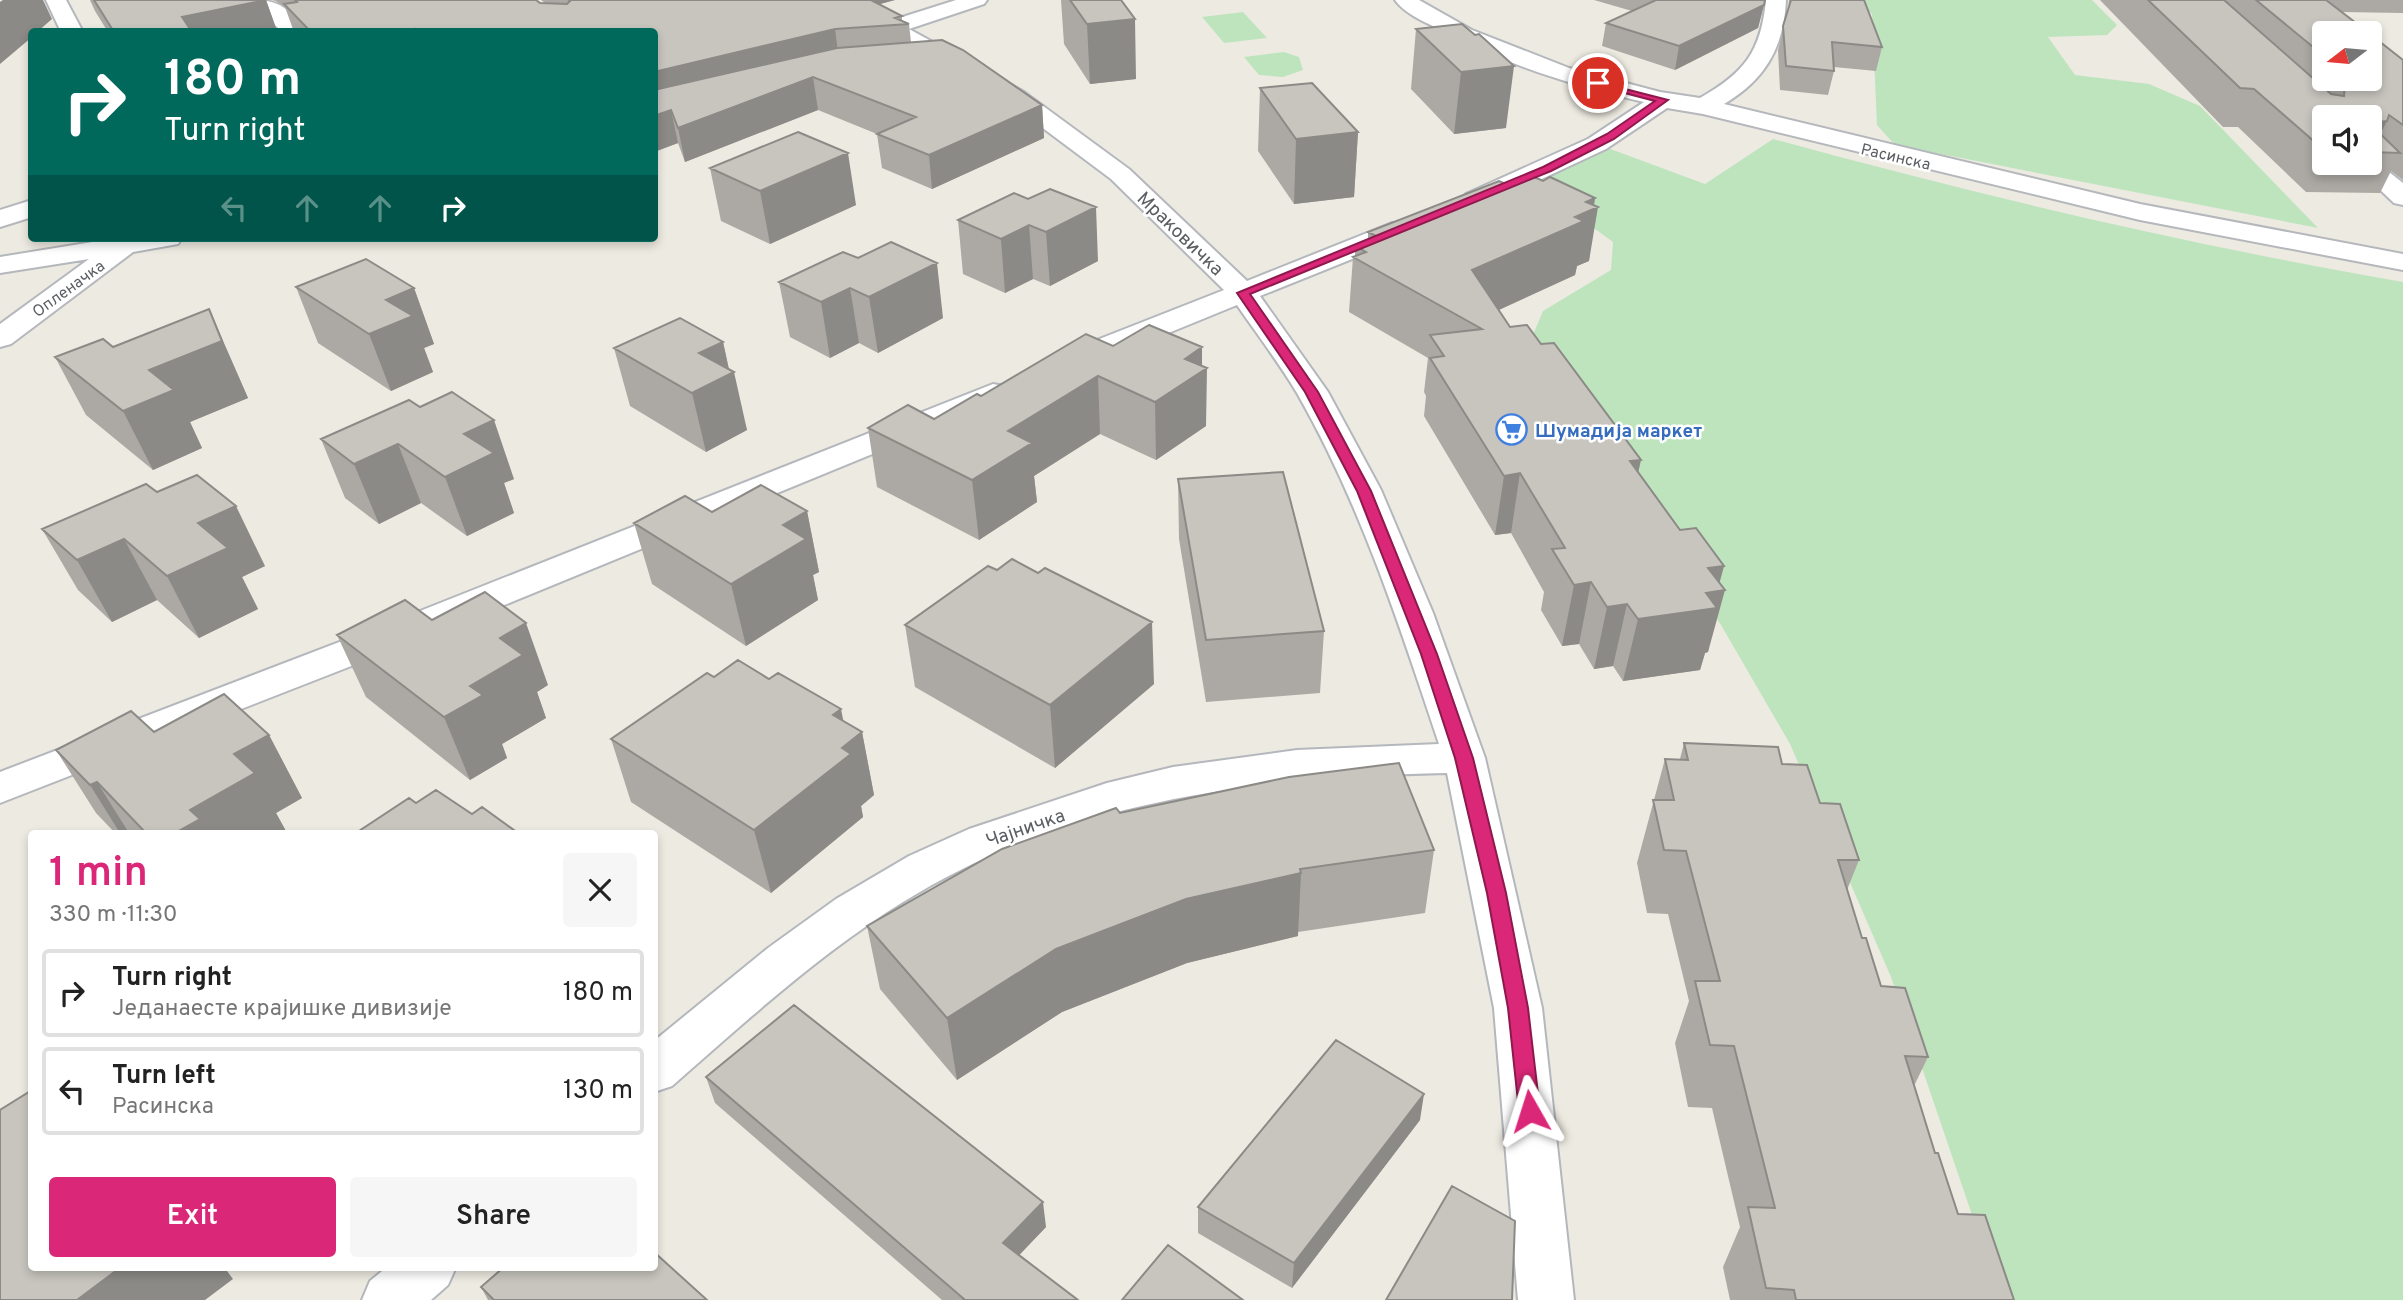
<!DOCTYPE html>
<meta charset="utf-8">
<style>
:root{--surface:#fff;--page:#f6f6f6;--text:#222;--muted:#767676;--line:#e0e0e0;--accent:#db2777}
body{margin:0;font-family:Overpass,sans-serif;background:var(--page);color:var(--text);height:100vh;display:flex;flex-direction:column;font-size:26px;white-space:nowrap}
*{box-sizing:border-box;margin:0}
p{font-size:23px;color:var(--muted)}
.icon{flex:none;width:38px;height:38px;fill:none;stroke:currentColor;stroke-width:2;stroke-linecap:round;stroke-linejoin:round}
.map{position:relative;flex:1;overflow:hidden}
.panel{position:absolute;left:28px;top:830px;width:630px;height:441px;display:flex;flex-direction:column;background:var(--surface);border-radius:7px;box-shadow:0 4px 10px #0003}
.panel>*{flex:none}
.top-card{position:absolute;left:28px;top:28px;width:630px;height:214px;border-radius:7px;box-shadow:0 4px 10px #0003;background:#00695c;color:#fff;overflow:hidden}
.needle{width:46px;rotate:254deg}
.fabs{position:absolute;left:2312px;top:21px;display:grid;gap:14px}
.fabs a{display:grid;place-items:center;width:70px;height:70px;border-radius:7px;background:var(--surface);box-shadow:0 4px 10px #0003;font-size:35px}
.pin{position:absolute;display:grid;place-items:center;width:60px;height:60px;color:#fff;margin:-30px;border:4px solid #fff;border-radius:50%;box-shadow:0 2px 7px #0007}
.me{position:absolute;width:77px;margin:-38px;rotate:354deg;stroke-linejoin:round;filter:drop-shadow(0 0 5px #0008)}
.turn{display:flex;align-items:center;gap:24px;height:147px;padding:0 21px;font-size:32px}
.turn .icon{width:91px;height:91px;stroke-width:2.5}
.turn b{display:block;font-size:49px;line-height:60px}
.lanes{display:flex;align-items:center;height:66px;padding:0 21px;background:#0003;justify-content:center;gap:35px;direction:ltr}
.lanes .off{opacity:.35}
.round{display:grid;place-items:center;flex:none;width:74px;height:74px;border-radius:7px;background:var(--page)}
.overview{display:flex;align-items:center;justify-content:space-between;height:119px;padding:0 21px}
h1{font-size:42px;font-weight:600;line-height:52px;color:var(--accent)}
.action{display:flex;gap:14px;margin-top:auto;padding:14px 21px}
.action a{flex:1;height:80px;border-radius:7px;background:var(--accent);color:#fff;font-size:28px;font-weight:600;line-height:80px;text-align:center}
.action a+a{background:var(--page);color:var(--text)}
ul{padding:0;list-style:none}
li{display:flex;align-items:center;gap:21px;height:88px;margin:0 14px 10px;padding:0 7px;border:4px solid var(--line);border-radius:7px}
li div{flex:1}
li b{display:block;font-size:26px}
li em{font-style:normal}
.map>svg:first-child{display:block}
</style>
<div class="map">
<svg width="2403" height="1300" viewBox="0 0 2403 1300">
<rect width="100%" height="100%" fill="#edeae1"/>
<!-- green -->
<path fill="#bee4be" d="M1858,0H2092L2117,25L2107,35L2048,37L2075,75L2149,84L2200,106L2318,228L1895,145L1877,125L1872,14Z
M1243,12L1267,38L1224,43L1202,17Z
M1284,52L1299,57L1303,70L1283,77L1259,75L1244,57Z
M1773,139C1981,196 2190,245 2403,282V1300H2001L1891,977L1790,744L1721,625L1532,337L1543,311L1611,270L1613,242L1562,205L1547,169L1605,147L1705,184Z"/>
<g fill="none" stroke-linecap="round" stroke-linejoin="round">
<defs>
<path id="minor" d="M46,0H66L83,32H61Z
M249,0C279,0 287,6 305,32H282Z
M831,0H856L893,20L956,0H987L984,4L909,29L1024,92L1129,169L1247,281L1392,223H1412L1416,229L1412,235L1260,296L1328,392L1381,490L1433,613L1485,758L1542,1008L1574,1300H1518L1494,1008L1447,773C1259,777 1066,800 903,902C819,954 746,1021 672,1086L654,1092V1041L768,948L836,899L909,856L969,829L1107,783L1173,767L1297,750L1439,744C1399,624 1360,503 1297,393C1279,363 1257,334 1237,305L1073,372L1062,374L1051,372L1047,365L1051,358L1224,290L1111,179L1008,102Z
M1395,0H1419L1472,30L1569,68L1660,92L1700,98C1744,73 1761,52 1766,0H1786C1784,47 1765,80 1724,104L2140,204L2403,254V270L2140,220L1703,114L1667,108L1606,149L1484,206H1466L1462,200L1466,194L1588,139L1644,102C1571,85 1500,63 1435,27C1422,21 1403,12 1395,0Z
M2370,157L2403,183V205L2394,203L2352,163H2370Z
M32,200V217L0,227V210Z
M117,238H182L178,244L133,252L11,344L0,347V324L89,259L0,273V257Z
M993,384L1004,386L1009,393L1004,400L441,631L0,803V772L415,613Z
M387,1267H456L448,1285L431,1300H362L370,1281Z"/>
</defs>
<!-- minor casing -->
<use href="#minor" stroke="#b4b7bc" stroke-width="4"/>
<!-- minor -->
<use href="#minor" fill="#fff" fill-rule="evenodd"/>
</g>
<!-- wall -->
<path fill="#aca9a4" fill-rule="evenodd" d="M90,0H266L277,31L108,32L95,11Z
M272,0H536L540,3H545L541,0H895L879,4L902,16V21L909,24L911,42L1042,105L1044,138L932,189L882,168L877,134L818,110L685,162L678,143L654,152V32H294L285,7L276,1Z
M1061,0H1121L1136,79L1090,84L1064,44Z
M1594,0H1765L1758,28L1675,70L1602,46L1606,23L1632,11Z
M1789,0H1864L1882,47L1876,71L1834,67V71L1828,95L1780,90L1778,50L1788,11Z
M2100,0H2403V13L2341,12L2324,33V79H2370L2403,60V180L2391,171L2380,193L2306,192L2238,127H2223ZM2324,117H2370V163H2324Z
M1416,29L1475,35L1506,128L1454,134L1411,89Z
M1260,88L1358,132L1354,197L1294,204L1258,151Z
M710,168L856,205L770,244L721,221Z
M1543,181L1595,198L1589,261L1577,266L1575,275L1499,310L1510,327L1541,344L1638,473L1680,530L1724,566L1719,583L1708,652L1705,653L1700,670L1623,681L1613,666L1594,669L1579,644L1562,646L1541,610L1544,592L1511,533L1495,535L1424,416L1426,396L1424,392L1428,358L1349,312L1353,257H1355V246L1368,241V232L1508,185Z
M1014,193L1098,261L1050,286L1033,279L1005,293L963,274L958,220Z
M843,252L943,318L878,353L859,343L830,358L790,337L779,282Z
M296,287L414,288L434,344L424,348L433,372L391,391L318,343Z
M209,309L248,398L190,422L202,448L153,470L86,415L55,357L113,347Z
M723,342L729,370L747,430L706,452L630,406L614,348Z
M1113,346L1202,366L1206,426L1156,460L1100,434L1034,476L1037,502L979,540L877,487L868,428L934,419L981,396Z
M420,407L514,479L504,483L514,513L467,536L421,503L379,524L345,498L321,439Z
M1178,479L1324,631L1320,693L1206,702L1179,539Z
M157,492L265,566L242,577L258,609L199,638L157,600L112,622L78,590L42,529Z
M807,511L819,572L813,575L818,600L746,646L652,584L634,523L712,512Z
M432,620L548,685L537,692L546,718L502,744L507,758L470,780L366,697L337,635Z
M905,625L1154,684L1055,768L915,687Z
M714,677L843,722L862,732L874,795L861,806L863,817L771,893L631,802L611,739Z
M154,732L269,735L302,798L276,813L287,833H115L96,813L56,750Z
M1684,743L1782,764L1820,803L1859,860L1847,890L1862,938L1881,986L1928,1057L1914,1086L1935,1153L1958,1214L2014,1300H1730L1723,1267L1740,1227L1712,1108L1688,1107L1675,1043L1689,1001L1668,914L1647,913L1637,863L1665,759H1680Z
M1120,813L1434,850L1425,913L1298,932V936L1187,963L1062,1012L957,1080L880,989L867,926Z
M706,1077L1046,1227L1019,1255L1078,1300H942L715,1103Z
M1420,1120L1292,1288L1198,1233V1207Z
M481,1287L707,1300H488Z"/>
<!-- shaded-wall -->
<path fill="#8c8a86" d="M3,0H43L52,19L37,32H32V37L0,64V2Z
M266,0L277,31L188,32L182,17Z
M872,0H895L873,6Z
M1764,5L1758,28L1675,70L1679,46Z
M1135,19L1136,79L1090,84L1087,24Z
M835,29L839,60L654,106V72Z
M1514,66L1506,128L1454,134L1461,72Z
M813,77L818,110L685,162L678,128Z
M1042,105L1044,138L932,189L929,155Z
M671,110L678,143L654,152V116Z
M2387,121L2371,152L2370,123Z
M1358,132L1354,197L1294,204L1296,139Z
M848,153L856,205L770,244L760,191Z
M1595,198L1593,209L1598,207L1589,261L1577,266L1575,275L1470,323L1472,270L1575,217L1586,202Z
M1096,207L1098,261L1050,286L1046,232Z
M1029,225L1033,279L1005,293L1001,239Z
M937,263L943,318L878,353L869,297Z
M414,288L434,344L424,348L433,372L391,391L369,334L386,300Z
M850,288L859,343L830,358L821,302Z
M209,309L248,398L190,422L202,448L153,470L123,411L149,370Z
M723,342L730,374L734,372L747,430L706,452L692,393L699,353Z
M1202,347V371L1207,368L1206,426L1156,460L1155,402L1185,359Z
M1098,376L1100,434L1034,476L1037,502L979,540L972,480L1008,431Z
M494,420L514,479L504,483L514,513L467,536L445,477L464,434Z
M398,444L421,503L379,524L354,464Z
M1641,460L1628,519L1630,461Z
M1520,473L1511,533L1495,535L1504,476Z
M236,506L265,566L242,577L258,609L199,638L167,576L198,523Z
M807,511L819,572L813,575L818,600L746,646L731,584L783,525Z
M124,539L157,600L112,622L77,560Z
M1724,566L1717,592L1725,590L1708,652L1705,653L1700,670L1623,681L1638,619L1708,568Z
M1591,582L1579,644L1562,646L1574,585Z
M1627,604L1613,666L1594,669L1607,607Z
M1152,622L1154,684L1055,768L1050,705Z
M526,623L548,685L537,692L546,718L502,744L507,758L470,780L444,717L470,686L500,638Z
M841,709L848,744L862,732L874,795L861,806L863,817L771,893L754,830L833,715Z
M269,735L302,798L276,813L287,833H175L190,810L234,754Z
M97,782L129,833H120L90,785Z
M1301,873L1298,936L1187,963L1062,1012L957,1080L947,1018L1056,949L1186,899Z
M1424,1094L1420,1120L1292,1288L1294,1263Z
M1043,1202L1046,1227L1007,1268L1003,1243Z
M121,1267H224L233,1279L205,1300H77Z"/>
<!-- building -->
<path fill="#c8c5bf" stroke="#8c8a86" stroke-width="2" d="M94,0H266L182,17L192,32H114Z
M295,0H536L540,3L567,4L570,1L569,0H871L902,16L895,18L909,24L835,29L654,72V32H421L416,29L415,32H311L284,4L297,2Z
M1070,0H1121L1135,19L1087,24Z
M1656,0H1765L1764,5L1679,46L1606,23Z
M1791,0H1864L1882,47L1832,42L1834,71L1786,66L1783,26Z
M2148,0H2224L2331,94L2344,96L2345,81L2349,80V79H2370V34L2403,60V125L2389,115L2387,121L2370,123V117H2324V150L2254,89L2240,88Z
M2256,0H2326L2369,33H2324V56Z
M1462,24L1475,35L1479,34L1514,66L1461,72L1416,29Z
M942,40L963,50L1042,105L929,155L877,134L916,117L813,77L678,128L671,110L654,116V90L837,48Z
M1312,83L1358,132L1296,139L1260,88Z
M2370,124L2400,153L2370,152Z
M798,132L848,153L760,191L710,168Z
M1532,176L1543,181L1550,177L1595,198L1586,202L1598,207L1575,217L1584,221L1472,270L1510,327L1527,325L1541,344L1554,343L1641,460L1630,461L1680,530L1696,528L1724,566L1708,568L1725,590L1706,593L1717,608L1638,619L1627,604L1607,607L1591,582L1574,585L1552,549L1565,548L1520,473L1504,476L1430,358L1444,356L1430,335L1482,329L1353,257L1366,252L1355,246L1378,237L1368,232L1499,181L1508,185Z
M1050,189L1096,207L1046,232L1029,225L1001,239L958,220L1014,193L1028,199Z
M891,242L937,263L869,297L850,288L821,302L779,282L843,252L858,258Z
M366,259L414,288L386,300L413,316L369,334L296,287Z
M209,309L222,341L149,370L174,390L123,411L55,357L103,339L113,347Z
M680,318L723,342L699,353L734,372L692,393L614,348Z
M1149,325L1202,347L1185,359L1207,368L1155,402L1098,376L1008,431L1032,443L972,480L868,428L908,405L934,419L977,394L981,396L1086,334L1113,346Z
M452,392L494,420L464,434L494,453L445,477L398,444L354,464L321,439L409,400L420,407Z
M1283,472L1324,631L1206,640L1178,479Z
M197,475L236,506L198,523L228,548L167,576L124,539L77,560L42,529L146,484L157,492Z
M761,485L807,511L783,525L806,539L731,584L634,523L685,496L712,512Z
M1012,559L1038,573L1045,568L1152,622L1050,705L905,625L988,566L997,570Z
M485,592L526,623L500,638L523,655L470,686L483,695L444,717L337,635L405,600L432,620Z
M738,660L769,679L778,673L841,709L833,715L862,732L842,748L851,754L754,830L611,739L707,673L714,677Z
M224,694L269,735L234,754L255,773L190,810L200,819L175,833H146L97,782L90,785L56,750L131,711L154,732Z
M1684,743L1778,747L1782,764L1807,765L1820,803L1840,804L1859,860H1838L1862,938H1866L1881,986L1905,988L1928,1057L1905,1056L1935,1153H1938L1958,1214L1985,1215L2014,1300H1796L1794,1290L1766,1288L1748,1207L1775,1208L1734,1046L1710,1045L1695,981H1720L1686,851L1664,850L1653,800H1674L1665,759L1688,760Z
M1399,763L1434,850L1300,869L1301,873L1186,899L1056,949L947,1018L867,926L1002,849L1116,808L1120,813L1289,777Z
M436,790L472,814L482,807L518,833H356L409,798L416,803Z
M794,1005L1043,1202L1003,1243L1078,1300H963L964,1299L706,1077Z
M1336,1040L1424,1094L1294,1263L1198,1207Z
M32,1090V1267H121L77,1300H0V1110Z
M1452,1186L1515,1221L1512,1300H1386Z
M1168,1245L1243,1300H1122Z
M654,1252L707,1300H494L481,1287L504,1267H654Z"/>
<!-- route -->
<path fill="#db2777" stroke="#8e194d" stroke-width="2" d="M1594,81L1668,100L1614,139L1551,171L1250,294L1318,392L1371,491L1437,654L1473,758L1506,893L1528,1008L1540,1111L1537,1118L1530,1121L1522,1118L1519,1111L1508,1008L1487,893L1455,758L1421,654L1357,491L1305,392L1237,293L1543,167L1607,134L1655,101L1594,85Z"/>
<!-- icons -->
<defs>
<symbol id="supermarket-ring" viewBox="-11 -11 22 22"><circle r="9.5" fill="#fff" stroke="#3f7fe0" stroke-width="1.5"/><path d="M-6-5.5h2.5l.6 2H6L4.5 2H-2.5L-4.4-4H-6ZM-1.5 3.2a1.3 1.3 0 1 0 .1 0ZM3 3.2a1.3 1.3 0 1 0 .1 0Z" fill="#3f7fe0"/></symbol>
</defs>
<g fill-rule="evenodd">
<use href="#supermarket-ring" x="1494" y="412" width="35" height="35"/>
</g>
<g text-anchor="middle" stroke-width="5" stroke-linejoin="round" paint-order="stroke">
<!-- far-street labels -->
<g font-size="16" fill="#5a5e62" stroke="#fff">
<text transform="translate(1896 156) rotate(13)" y="6">Расинска</text>
<text transform="translate(68 288) rotate(-36)" y="6">Опленачка</text>
</g>
<!-- street labels -->
<g font-size="19" fill="#5a5e62" stroke="#fff">
<text transform="translate(1181 233) rotate(44)" y="7">Мраковичка</text>
<text transform="translate(1025 827) rotate(-19)" y="7">Чајничка</text>
</g>
<!-- shop labels -->
<g font-size="19" font-weight="bold" fill="#366cbe" stroke="#fff" text-anchor="start">
<text x="1535" y="437">Шумадија маркет</text>
</g>
</g>
</svg>
<div class="fabs">
<a><svg class="needle" viewBox="-14 -14 28 28"><path d="M0-13l5 13h-10z" fill="#e53935"/><path d="M0 13l5-13h-10z" fill="#767676"/></svg></a>
<a><svg class="icon" aria-label="sound" viewBox="0 0 24 24"><path d="M4 9h4l5-4v14l-5-4H4zM17 9q2 3 0 6"/></svg></a>
</div>
<div class="pin" style="left:1598px;top:83px;background:#d93025"><svg class="icon" aria-label="arrive" viewBox="0 0 24 24"><path d="M6 21V4h12l-3 4 3 4H6"/></svg></div>
<svg class="me" style="left:1530px;top:1111px" viewBox="-20 -20 40 40"><path d="M0-17L14 15 0 8-14 15z" fill="#db2777" stroke="#fff" stroke-width="4"/></svg>
<div class="top-card">
<div class="turn"><svg class="icon" aria-label="right" viewBox="0 0 24 24"><path d="M7 20v-9h11M14 6l5 5-5 5"/></svg><div><b>180 m</b>Turn right</div></div>
<div class="lanes"><svg class="icon off" aria-label="left" viewBox="0 0 24 24"><path d="M17 20v-9H6M10 6l-5 5 5 5"/></svg><svg class="icon off" aria-label="ahead" viewBox="0 0 24 24"><path d="M12 20V5M6 11l6-6 6 6"/></svg><svg class="icon off" aria-label="ahead" viewBox="0 0 24 24"><path d="M12 20V5M6 11l6-6 6 6"/></svg><svg class="icon" aria-label="right" viewBox="0 0 24 24"><path d="M7 20v-9h11M14 6l5 5-5 5"/></svg></div>
</div>
<section class="panel">
<div class="overview"><div><h1>1 min</h1><p>330 m · 11:30</p></div><a class="round"><svg class="icon" aria-label="close" viewBox="0 0 24 24"><path d="M6 6l12 12M18 6L6 18"/></svg></a></div>
<ul>
<li><svg class="icon" aria-label="right" viewBox="0 0 24 24"><path d="M7 20v-9h11M14 6l5 5-5 5"/></svg><div><b>Turn right</b><p>Једанаесте крајишке дивизије</p></div><em>180 m</em></li>
<li><svg class="icon" aria-label="left" viewBox="0 0 24 24"><path d="M17 20v-9H6M10 6l-5 5 5 5"/></svg><div><b>Turn left</b><p>Расинска</p></div><em>130 m</em></li>
</ul>
<div class="action"><a>Exit</a><a>Share</a></div>
</section>
</div>
